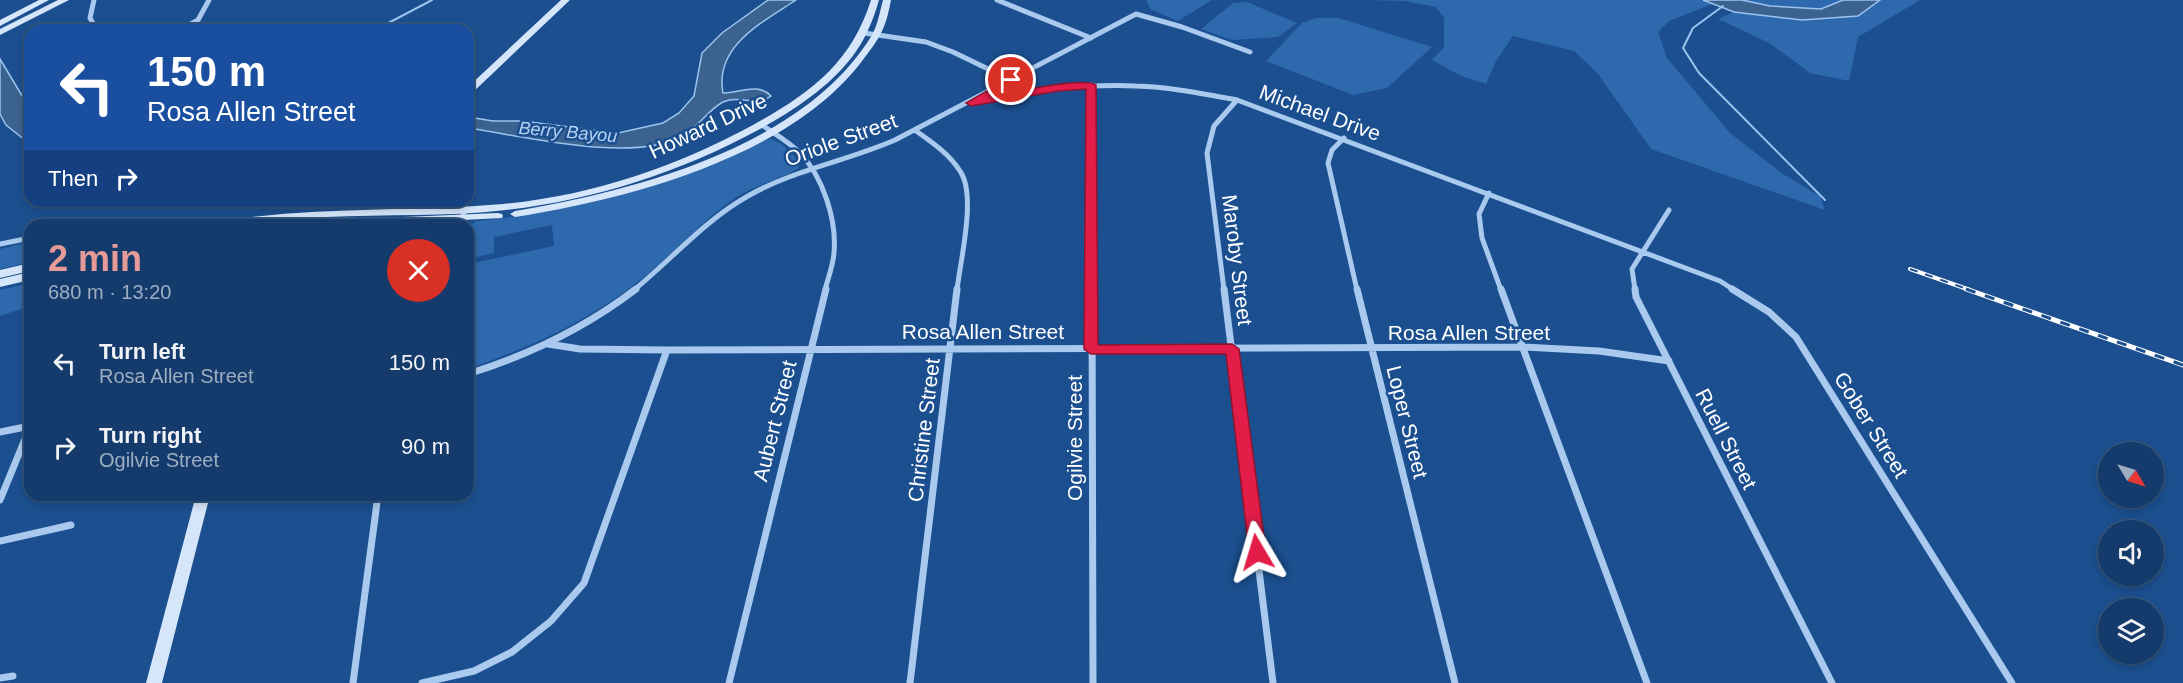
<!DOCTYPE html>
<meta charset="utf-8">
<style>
:root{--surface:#143b6b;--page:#1d4271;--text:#f1f3f6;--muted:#9dadc1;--line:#33557e;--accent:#e69b98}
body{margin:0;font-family:Helvetica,sans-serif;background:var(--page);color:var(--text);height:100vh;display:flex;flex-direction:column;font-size:22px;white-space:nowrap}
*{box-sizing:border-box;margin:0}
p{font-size:20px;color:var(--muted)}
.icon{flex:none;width:33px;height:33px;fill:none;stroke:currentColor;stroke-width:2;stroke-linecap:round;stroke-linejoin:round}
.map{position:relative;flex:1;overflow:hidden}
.sheet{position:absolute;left:24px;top:219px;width:450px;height:282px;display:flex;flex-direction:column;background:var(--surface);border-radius:18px;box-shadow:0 3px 9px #0003,0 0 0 2px var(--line)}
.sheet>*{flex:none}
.top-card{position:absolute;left:24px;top:24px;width:450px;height:183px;border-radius:18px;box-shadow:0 3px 9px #0003,0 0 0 2px var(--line);background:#1a4fa0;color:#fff;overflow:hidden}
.needle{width:39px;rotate:128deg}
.buttons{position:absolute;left:2098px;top:442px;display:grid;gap:12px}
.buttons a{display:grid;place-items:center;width:66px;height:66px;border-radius:50%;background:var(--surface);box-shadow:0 3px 9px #0003,0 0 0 2px var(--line);font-size:30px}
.pin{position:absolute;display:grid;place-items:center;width:51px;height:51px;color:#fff;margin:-26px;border:3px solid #fff;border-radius:50%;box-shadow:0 2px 6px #0007}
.me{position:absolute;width:66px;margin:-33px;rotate:353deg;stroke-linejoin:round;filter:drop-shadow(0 0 4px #0008)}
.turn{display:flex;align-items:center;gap:21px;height:126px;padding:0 24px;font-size:27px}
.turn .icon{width:78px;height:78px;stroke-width:2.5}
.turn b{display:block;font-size:42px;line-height:51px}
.then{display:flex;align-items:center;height:57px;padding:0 24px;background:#0003;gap:12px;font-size:22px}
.round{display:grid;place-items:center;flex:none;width:63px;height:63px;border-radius:32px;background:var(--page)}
.summary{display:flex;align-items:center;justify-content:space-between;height:102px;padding:0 24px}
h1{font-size:36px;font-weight:600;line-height:45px;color:var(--accent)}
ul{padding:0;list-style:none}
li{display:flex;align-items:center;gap:18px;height:84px;padding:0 24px}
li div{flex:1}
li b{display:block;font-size:22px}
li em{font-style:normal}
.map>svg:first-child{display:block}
</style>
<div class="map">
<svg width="2183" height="683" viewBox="0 0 2183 683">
<rect width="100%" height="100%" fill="#1b4f8f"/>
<!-- green -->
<path fill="#2e69ad" d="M1146,0H1212L1178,21L1150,9Z
M1366,0H1703L1712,4L1669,21L1658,32L1667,58L1730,133L1783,174L1820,196L1825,210L1651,149L1598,74L1574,51L1513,36L1496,61L1486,84L1461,76L1432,60L1444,47V18L1436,7L1404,1Z
M1742,0H1843L1821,9L1770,6Z
M1880,0H1920L1858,37L1849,81L1810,73L1769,43L1718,19L1734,12L1802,20Z
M1247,2L1297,23L1278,37L1232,40L1201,29L1233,3Z
M1316,18H1339L1432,47L1387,88L1353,95L1266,61L1302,23Z
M770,139C783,143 794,153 799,166L797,169C777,181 755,185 735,198C703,220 678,249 649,273C595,318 534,346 468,369V264L554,246L552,225L494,237V253L468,259V227L477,221C578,211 671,186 761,140Z
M30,242V262L0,269V249Z
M30,283V306L0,316V290Z"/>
<!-- water -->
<path fill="#3c6290" stroke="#9cc4f0" stroke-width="1.5" d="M768,0H796C763,22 714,46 723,93C739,93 758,82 771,96C757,108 739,94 723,102C706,111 698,129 681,137C629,163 524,136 468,128V117L493,121H522L618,133L663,123L679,113L694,96L702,53L722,33Z
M1703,0H1742L1770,6L1821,9L1843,0H1880L1858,16L1802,20L1734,12Z
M0,59L30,109V144L6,125L0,114Z"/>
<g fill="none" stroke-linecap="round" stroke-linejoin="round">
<!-- stream -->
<path stroke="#9cc4f0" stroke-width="2" d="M1723,6L1693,28L1683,48L1699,73L1825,200
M375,30L432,0"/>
<!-- street-far1 -->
<path stroke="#a9c9ee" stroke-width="5" d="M94,0L90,18L97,30
M997,0L1091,38
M180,30L198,20L209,0
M864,33L926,42L953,52L1011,80
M1091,85L1092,290
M971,103C1025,93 1081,83 1136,86C1170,87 1204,94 1237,100L1720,281L1734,290
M762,125C775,134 789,142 800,153C823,177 837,220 834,253C833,266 828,278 825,290
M916,131C933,143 949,154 960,171C977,195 960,262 957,290
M1344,138L1332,150L1328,163L1357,290
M1489,193L1479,214L1482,238L1501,290
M459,225L465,210
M0,244L30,238
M634,290C672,259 705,220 748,196C793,170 847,161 895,140L1136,14L1182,27L1250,52
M1224,290L1207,153L1214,126L1237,100
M1635,290L1632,269L1669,210"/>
<!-- street -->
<path stroke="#a9c9ee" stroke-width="7" d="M1092,289L1093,683
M1224,289L1273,683
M1357,289L1455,683
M1501,289L1647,683
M1635,289L1636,297L1832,683
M1732,289L1769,312L1796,337L2012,683
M548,344L580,349L667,350L1522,347L1599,351L1669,361
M468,374C529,355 585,328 636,289
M0,432L30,426
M0,500L30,427
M0,541L71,525
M0,678L13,676
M353,683L378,495
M422,683L474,671L512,652L551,621L584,583L667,350
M729,683L826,289
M910,683L957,289"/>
<!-- secondary -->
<path fill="#d6e6fa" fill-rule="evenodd" d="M39,0H49L0,26V20Z
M58,0H69L0,35V29Z
M561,0H570L471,94L468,95V87Z
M871,0H879C873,21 865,40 852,57C828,88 794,110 760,129C681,172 595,200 506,210C446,217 385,214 325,217C287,219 249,225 212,225L217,222C312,206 407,212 503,204C590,196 676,167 753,125C809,94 851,64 871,0Z
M883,0H891C889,10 887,21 882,31C878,40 871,49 865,57C794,156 629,199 515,217L510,214L515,211C635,191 805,146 872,35C878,24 880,11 883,0Z
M498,213L502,214L503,216L502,218L365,225H282L287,222Z
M30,263V271L0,278V270Z
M30,272V280L0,287V279Z
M196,495H210L162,683H146Z"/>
<defs>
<path id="rail-far1" d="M1910,269L1970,290"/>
<path id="rail" d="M1966,289L2183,365"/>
</defs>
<!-- rail-far1 casing -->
<use href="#rail-far1" stroke="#fff" stroke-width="4"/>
<!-- rail casing -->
<use href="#rail" stroke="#fff" stroke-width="5"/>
<!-- rail-far1 -->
<use href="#rail-far1" stroke="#1b4f8f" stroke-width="2" stroke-dasharray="8" stroke-linecap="butt"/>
<!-- rail -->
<use href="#rail" stroke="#1b4f8f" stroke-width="3" stroke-dasharray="10" stroke-linecap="butt"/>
</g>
<!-- route -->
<path fill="#e11d48" stroke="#92132f" stroke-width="1.5" d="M1011,77L1016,80L1015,82L990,96C1008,93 1085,76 1096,85L1098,345L1232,344L1239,349L1266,552L1263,557L1257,559L1252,557L1249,552L1226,354H1091L1084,349L1086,89L1058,91L971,106L966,103Z"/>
<g text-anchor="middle" stroke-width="5" stroke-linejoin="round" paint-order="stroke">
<!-- far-water labels -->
<g font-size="18" font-style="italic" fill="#b5d3f5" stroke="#1b4f8f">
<text transform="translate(568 132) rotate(5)" y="6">Berry Bayou</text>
</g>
<!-- street labels -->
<g font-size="21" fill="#fff" stroke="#1b4f8f">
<text transform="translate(1320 113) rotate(20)" y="7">Michael Drive</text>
<text transform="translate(708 126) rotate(-25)" y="7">Howard Drive</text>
<text transform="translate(841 140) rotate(-20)" y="7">Oriole Street</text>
<text transform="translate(1237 260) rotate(83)" y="7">Maroby Street</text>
<text x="983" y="339">Rosa Allen Street</text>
<text x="1469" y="340">Rosa Allen Street</text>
<text transform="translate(775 421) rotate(-76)" y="7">Aubert Street</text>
<text transform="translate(1407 422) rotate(76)" y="7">Loper Street</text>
<text transform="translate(1871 425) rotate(58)" y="7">Gober Street</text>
<text transform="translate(924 430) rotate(-83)" y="7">Christine Street</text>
<text transform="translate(1075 438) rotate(-90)" y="7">Ogilvie Street</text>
<text transform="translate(1726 439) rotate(63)" y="7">Ruell Street</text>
</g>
</g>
</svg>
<div class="buttons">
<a><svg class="needle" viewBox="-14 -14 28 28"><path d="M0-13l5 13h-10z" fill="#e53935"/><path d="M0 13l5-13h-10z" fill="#9dadc1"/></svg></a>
<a><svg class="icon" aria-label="sound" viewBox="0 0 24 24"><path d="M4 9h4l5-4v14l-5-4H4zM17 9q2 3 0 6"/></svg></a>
<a><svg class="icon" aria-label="layers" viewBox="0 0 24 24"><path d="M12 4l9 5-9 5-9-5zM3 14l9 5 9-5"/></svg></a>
</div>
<div class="pin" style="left:1011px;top:80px;background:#d93025"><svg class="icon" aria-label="arrive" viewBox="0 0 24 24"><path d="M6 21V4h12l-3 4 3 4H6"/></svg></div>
<svg class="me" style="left:1257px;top:552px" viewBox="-20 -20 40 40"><path d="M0-17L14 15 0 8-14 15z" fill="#e11d48" stroke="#fff" stroke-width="4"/></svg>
<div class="top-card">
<div class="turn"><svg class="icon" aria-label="left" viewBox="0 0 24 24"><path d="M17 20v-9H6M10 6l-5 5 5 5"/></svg><div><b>150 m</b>Rosa Allen Street</div></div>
<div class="then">Then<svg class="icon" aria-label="right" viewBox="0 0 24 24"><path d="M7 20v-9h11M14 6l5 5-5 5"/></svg></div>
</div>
<section class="sheet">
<div class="summary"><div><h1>2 min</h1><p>680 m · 13:20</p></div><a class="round" style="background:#d93025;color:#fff"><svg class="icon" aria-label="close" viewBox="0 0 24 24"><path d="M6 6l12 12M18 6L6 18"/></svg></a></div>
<ul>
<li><svg class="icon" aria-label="left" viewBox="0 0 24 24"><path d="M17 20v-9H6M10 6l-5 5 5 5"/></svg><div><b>Turn left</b><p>Rosa Allen Street</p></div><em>150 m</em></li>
<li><svg class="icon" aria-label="right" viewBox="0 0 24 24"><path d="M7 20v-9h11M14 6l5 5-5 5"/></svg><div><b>Turn right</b><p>Ogilvie Street</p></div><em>90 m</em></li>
</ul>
</section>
</div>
